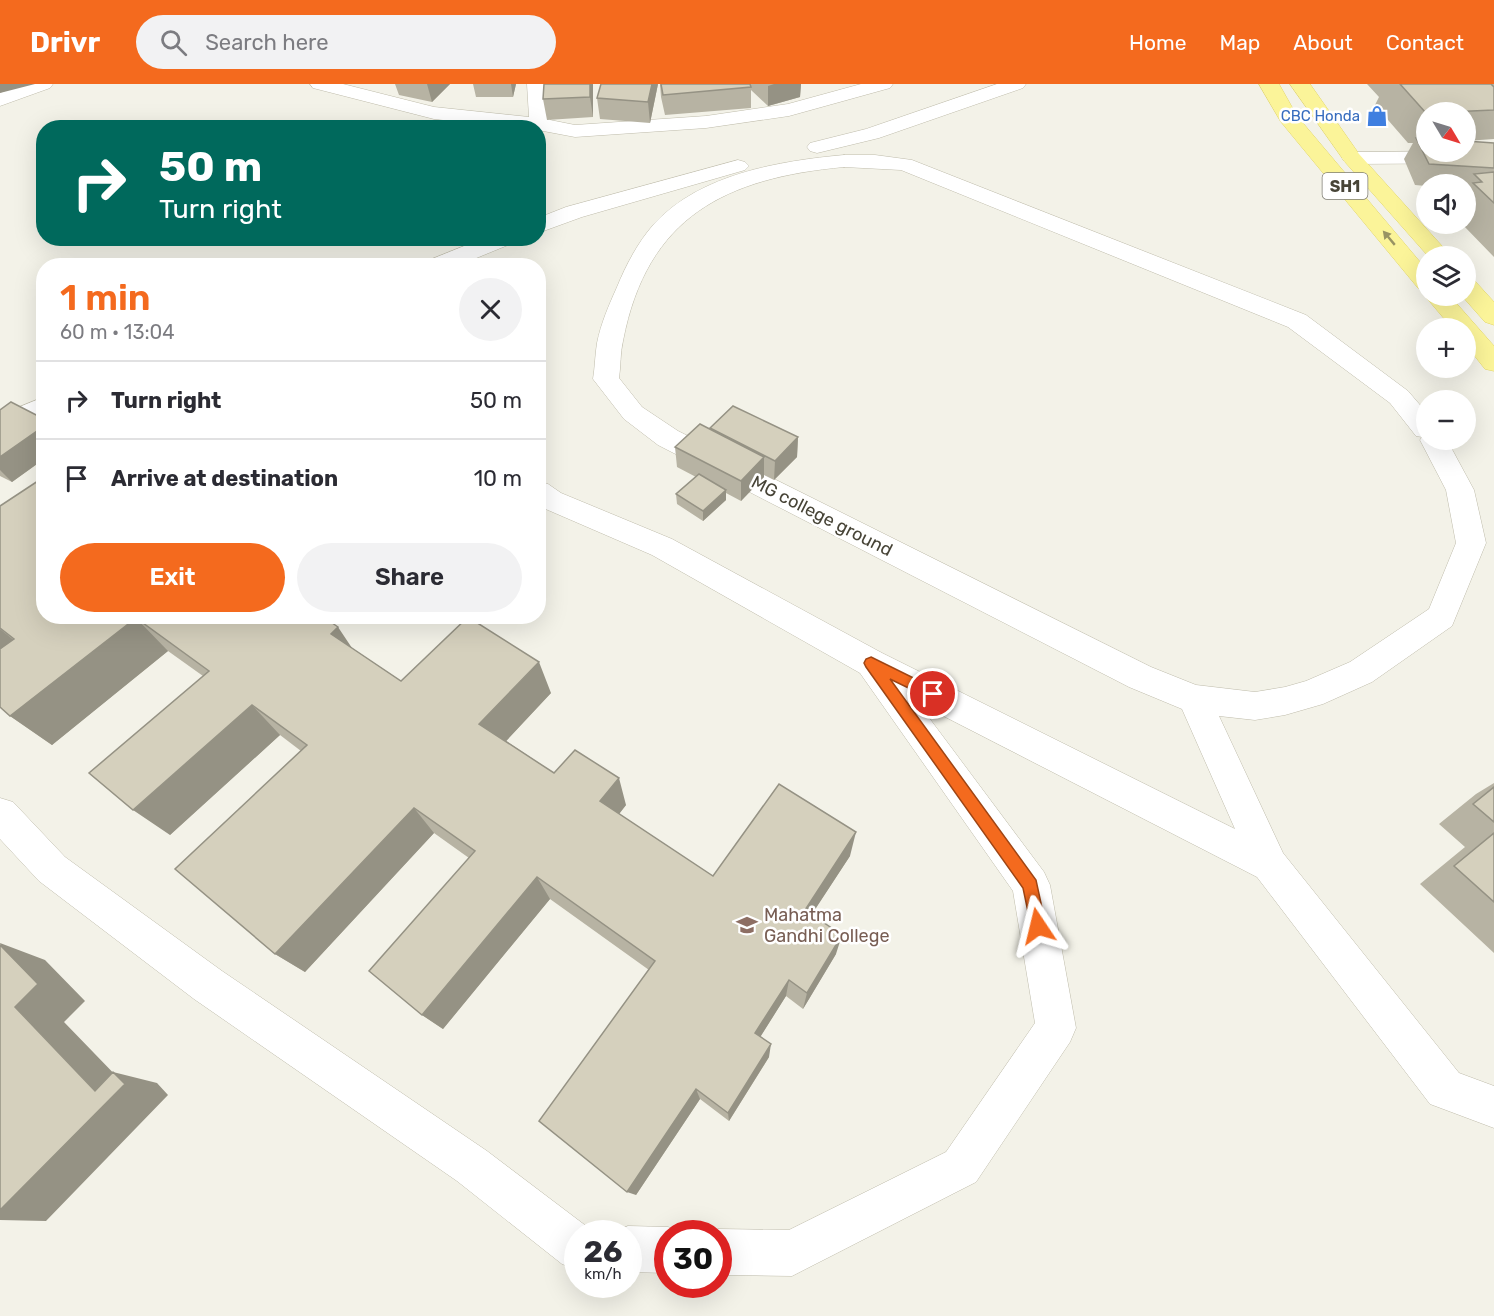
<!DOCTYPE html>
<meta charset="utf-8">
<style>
:root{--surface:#fff;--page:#f2f2f3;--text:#2b2b33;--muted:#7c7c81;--line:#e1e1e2;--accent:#f46a1e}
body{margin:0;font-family:Rubik,sans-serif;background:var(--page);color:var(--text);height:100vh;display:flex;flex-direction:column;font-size:22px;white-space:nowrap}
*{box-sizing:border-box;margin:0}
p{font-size:20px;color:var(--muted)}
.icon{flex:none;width:33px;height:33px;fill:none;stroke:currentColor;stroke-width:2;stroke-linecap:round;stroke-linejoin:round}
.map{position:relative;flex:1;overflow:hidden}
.drawer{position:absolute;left:36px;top:174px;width:510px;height:366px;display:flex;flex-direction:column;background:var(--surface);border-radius:24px;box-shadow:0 6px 24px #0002}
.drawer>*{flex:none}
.top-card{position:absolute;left:36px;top:36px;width:510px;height:126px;border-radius:24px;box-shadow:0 6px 24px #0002;background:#00695c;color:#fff;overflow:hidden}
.needle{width:39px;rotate:128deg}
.fabs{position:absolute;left:1416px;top:18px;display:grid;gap:12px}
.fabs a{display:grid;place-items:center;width:60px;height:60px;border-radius:50%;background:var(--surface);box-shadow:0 6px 24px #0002;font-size:30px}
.speed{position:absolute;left:564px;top:1136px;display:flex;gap:12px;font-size:30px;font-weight:700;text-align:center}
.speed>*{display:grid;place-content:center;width:78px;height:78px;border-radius:50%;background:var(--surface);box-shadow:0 6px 24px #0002;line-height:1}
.speed small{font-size:15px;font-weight:400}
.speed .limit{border:9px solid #d22;background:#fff;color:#111}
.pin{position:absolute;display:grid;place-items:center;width:51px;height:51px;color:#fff;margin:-26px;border:3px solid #fff;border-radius:50%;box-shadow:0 2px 6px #0007}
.me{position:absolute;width:66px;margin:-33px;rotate:350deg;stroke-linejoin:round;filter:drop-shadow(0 0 4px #0008)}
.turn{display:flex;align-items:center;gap:21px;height:126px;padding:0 24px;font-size:27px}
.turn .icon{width:78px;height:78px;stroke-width:2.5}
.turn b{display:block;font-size:42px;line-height:51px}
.round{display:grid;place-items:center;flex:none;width:63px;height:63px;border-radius:32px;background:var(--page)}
.headline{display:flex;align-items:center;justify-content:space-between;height:102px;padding:0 24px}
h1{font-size:36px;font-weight:600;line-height:45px;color:var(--accent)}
.action{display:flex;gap:12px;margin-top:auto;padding:12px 24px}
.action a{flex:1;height:69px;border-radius:36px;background:var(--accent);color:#fff;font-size:24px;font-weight:600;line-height:69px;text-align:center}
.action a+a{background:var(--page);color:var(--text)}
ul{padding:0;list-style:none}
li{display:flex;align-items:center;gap:18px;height:78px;padding:0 24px;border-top:2px solid var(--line)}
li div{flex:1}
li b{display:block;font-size:22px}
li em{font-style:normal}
header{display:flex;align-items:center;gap:36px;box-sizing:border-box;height:84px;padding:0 30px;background:var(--accent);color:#fff}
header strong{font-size:28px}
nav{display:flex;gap:33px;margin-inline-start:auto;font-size:21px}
.search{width:420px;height:54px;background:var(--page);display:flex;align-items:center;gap:15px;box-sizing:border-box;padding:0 21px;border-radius:33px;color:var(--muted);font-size:22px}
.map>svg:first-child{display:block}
</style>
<header>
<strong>Drivr</strong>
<div class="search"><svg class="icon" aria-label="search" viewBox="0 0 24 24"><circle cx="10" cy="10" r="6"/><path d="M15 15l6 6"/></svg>Search here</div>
<nav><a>Home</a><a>Map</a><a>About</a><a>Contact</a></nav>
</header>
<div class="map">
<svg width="1494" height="1232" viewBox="0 0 1494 1232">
<rect width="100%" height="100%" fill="#f3f2e8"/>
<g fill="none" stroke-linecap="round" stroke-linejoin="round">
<defs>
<path id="minor" d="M25,0H53L50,4L0,22V9Z
M310,0H343L434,23L529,33L527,0H547L550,36L575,41L706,32L788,20L861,0H893L890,4L789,32L706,44L575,53L538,46V44H516L434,35L313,4Z
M997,0H1026L1023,4L879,54L817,69L810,67L807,63L810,59L866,45Z
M1494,67V79L1352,80L1345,78L1342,74L1345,70L1352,68Z
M844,71H875L912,76L1306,231L1408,307L1426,328V356H1447L1474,406L1486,459L1452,542L1372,598L1323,620L1285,631L1255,636L1219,632L1283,769L1459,989L1494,1002V1044L1430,1020L1257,793L918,619L1044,788L1050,801L1076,944L1070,958L976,1098L792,1192L718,1191V1149H709L718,1145L789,1146L946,1068L1035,939L1013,807L860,589L652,471L541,423L538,422V397L548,400L561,409L672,455L882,569L1235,745L1182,625L1129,603L658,361L624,335L593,295C595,283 595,271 597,259C601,239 609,221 617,203C626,181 638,158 654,140C700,90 779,77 844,71ZM844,83L901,86L1288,243L1390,319L1416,352L1422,353L1420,356L1446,406L1456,459L1429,525L1350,578L1306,597L1285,603L1255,608L1196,601L1151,583L678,347L642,323L619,294C621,282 620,269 623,257C647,132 726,94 844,83Z
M738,76L745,78L749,82L745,86L582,133L538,149V134L566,123Z
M484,154H516L513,159L457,182H424L427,177Z
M44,313V333L0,351V331Z
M0,714L13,718L65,773L222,887L487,1067L594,1148L578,1149V1186L562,1180L457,1097L194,915L39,797L0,755Z
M628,1142L668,1143L682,1149H668V1189L628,1188V1149H612Z"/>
<path id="major" d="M1259,0H1279L1297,32L1426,185V206L1418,204L1281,38Z
M1290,0H1310L1359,70L1451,172H1428L1345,78Z
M1466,194L1474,196L1494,218V241L1485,238L1462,212H1466Z
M1426,210L1450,212L1494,262V287L1485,285L1466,261V244H1452L1425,212Z"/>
</defs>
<!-- minor casing -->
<use href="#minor" stroke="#bfbcab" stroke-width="1"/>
<!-- major casing -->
<use href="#major" stroke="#e1d569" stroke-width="1"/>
<!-- minor -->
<use href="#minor" fill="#fff" fill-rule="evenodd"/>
<!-- major -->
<use href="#major" fill="#fbf499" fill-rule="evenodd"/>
</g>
<!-- wall -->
<path fill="#b7b3a3" d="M395,0H450L432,18L399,11Z
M473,0H516L513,13H476Z
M593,0V33L547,36L543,15Z
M658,0L650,39L600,35L597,14Z
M660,0H801L800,13L768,22L751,6V24L665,31L661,13Z
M1367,0H1494V55L1466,57V28H1426V68L1494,59V173L1462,140H1466V100H1426V102L1415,101L1404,75L1413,59H1408L1375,21L1379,13Z
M0,326L44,335V375L12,398L0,392Z
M710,344L798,353L797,373L774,396L764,391V393L741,417L726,409V416L703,437L677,420L676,410L696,393L677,383L675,363L710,346Z
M0,422L322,532L352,564L401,597L551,609L506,657L554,689L626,721L619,730L713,792L850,772L811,831L836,870L803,925L786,912L760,953L769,973L729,1037L700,1015L636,1111L649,886L550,815L443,945L422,931L469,774L434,749L305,888L275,870L301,667L280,651L170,751L203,592L168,567L52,661L10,632L0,623Z
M1494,699V869L1420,800L1465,763L1439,740L1476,710Z"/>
<!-- shaded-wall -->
<path fill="#959284" d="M0,0H35L0,9Z
M427,0H450L432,18Z
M511,0H516L513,13Z
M590,0H593V33L590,13Z
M652,0H658L650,39L648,18Z
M774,0H801L800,13L768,22V2Z
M44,342V375L12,398L0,386V373Z
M798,353L797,373L774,396L775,377Z
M764,373V393L741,417V397Z
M726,406V416L703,437V427Z
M136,534L168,567L52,661L10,632Z
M338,543L360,576L331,550Z
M0,545L21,562L0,578Z
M539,578L551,609L495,669L479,640Z
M252,621L280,651L170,751L133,726Z
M619,694L626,721L609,743L600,717Z
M414,724L434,749L305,888L275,870Z
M856,748L850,772L801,847L805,826Z
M537,793L550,815L443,945L422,931Z
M842,851L836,870L803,925L807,909Z
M0,859L45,876L85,917L64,938L124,1000L113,988L157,999L168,1011L46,1137L0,1136V1126L95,1007L15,923Z
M789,896L786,912L754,963L755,949Z
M771,960L769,973L729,1037L728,1029Z
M696,1005L700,1015L636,1111L627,1108Z"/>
<!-- building -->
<path fill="#d5d0bd" stroke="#959284" stroke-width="1.5" d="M544,0H590V13L543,15Z
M601,0H652L648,18L597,14Z
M661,0H750L751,3L663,11Z
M1400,0H1491L1494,3V26L1426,29Z
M1416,54H1426V68H1466V57L1494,59V84L1429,80Z
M1494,88V119L1473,99L1482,98L1474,90Z
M11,318L44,335V342L0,373V326Z
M733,322L798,353L775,377L710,344Z
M700,340L764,373L741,397L675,363Z
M699,390L726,406L703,427L676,410Z
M44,393V532H322L338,543L331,550L401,597L468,533L539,578L479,640L554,689L575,666L619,694L600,717L713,792L779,700L856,748L805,826L842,851L807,909L789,896L755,949L771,960L728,1029L696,1005L627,1108L539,1037L655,877L537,793L422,931L369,887L475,767L414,724L275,870L175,785L307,661L252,621L133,726L89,689L209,587L136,534L10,632L0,623V565L14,555L0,544V422Z
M1494,703V738L1473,720Z
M1494,749V818L1454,782Z
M0,861L38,900L15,923L95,1007L113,988L125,1000L0,1126Z"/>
<!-- one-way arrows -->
<defs><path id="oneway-solid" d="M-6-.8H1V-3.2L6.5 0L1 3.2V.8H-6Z" transform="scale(1.5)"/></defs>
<use fill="#989363" href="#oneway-solid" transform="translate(1389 154) rotate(-130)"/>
<!-- route -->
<path fill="#f46a1e" stroke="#9f4514" stroke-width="1.5" d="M871,573L938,606L940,610L938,614L933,616L890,595L1036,796L1046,842L1043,847L1038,850L1032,847L1023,804L866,583L864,579L866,575Z"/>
<!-- icons -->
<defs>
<symbol id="shop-bare" viewBox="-9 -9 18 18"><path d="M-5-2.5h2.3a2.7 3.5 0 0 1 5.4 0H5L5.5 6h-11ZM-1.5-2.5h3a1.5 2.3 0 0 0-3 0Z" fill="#3f7fe0" stroke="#fff" stroke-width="2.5" paint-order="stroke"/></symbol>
<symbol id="university-bare" viewBox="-9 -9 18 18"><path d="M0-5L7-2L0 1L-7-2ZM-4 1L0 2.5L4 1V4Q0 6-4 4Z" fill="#8d6e63" stroke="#fff" stroke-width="2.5" paint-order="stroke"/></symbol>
</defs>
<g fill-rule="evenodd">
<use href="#shop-bare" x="1362" y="17" width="30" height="30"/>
<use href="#university-bare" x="732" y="826" width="30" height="30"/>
</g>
<g text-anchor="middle" stroke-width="5" stroke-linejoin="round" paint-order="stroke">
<!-- far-shop labels -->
<g font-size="15" fill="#366cbe" stroke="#fff" text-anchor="end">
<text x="1360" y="37">CBC Honda</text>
</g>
<!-- shield labels -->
<rect fill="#fff" stroke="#7e7c73" stroke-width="1.5" x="1322.5" y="89" width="45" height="26" rx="4.5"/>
<g font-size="16" font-weight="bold" fill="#474437">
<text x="1345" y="108">SH1</text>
</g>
<!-- street labels -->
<g font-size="18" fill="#474437" stroke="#fff">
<text transform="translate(822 432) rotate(27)" y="6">MG college ground</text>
</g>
<!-- education labels -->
<g font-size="18" fill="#785e54" stroke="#fff" text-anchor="start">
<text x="764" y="837">Mahatma<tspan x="764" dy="21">Gandhi College</tspan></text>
</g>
</g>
</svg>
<div class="fabs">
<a><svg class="needle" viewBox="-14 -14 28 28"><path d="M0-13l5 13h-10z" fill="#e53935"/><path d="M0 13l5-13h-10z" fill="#7c7c81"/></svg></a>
<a><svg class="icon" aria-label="sound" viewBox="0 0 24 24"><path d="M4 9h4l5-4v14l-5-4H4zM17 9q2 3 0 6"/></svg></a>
<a><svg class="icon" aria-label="layers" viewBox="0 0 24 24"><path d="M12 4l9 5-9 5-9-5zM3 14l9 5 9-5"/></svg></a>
<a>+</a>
<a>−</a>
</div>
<div class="speed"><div>26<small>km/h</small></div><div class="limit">30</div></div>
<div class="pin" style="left:933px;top:610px;background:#d93025"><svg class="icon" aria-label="arrive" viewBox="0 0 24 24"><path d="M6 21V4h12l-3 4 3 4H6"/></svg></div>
<svg class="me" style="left:1038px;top:842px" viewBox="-20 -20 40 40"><path d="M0-17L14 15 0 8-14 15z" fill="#f46a1e" stroke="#fff" stroke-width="4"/></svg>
<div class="top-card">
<div class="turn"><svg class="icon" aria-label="right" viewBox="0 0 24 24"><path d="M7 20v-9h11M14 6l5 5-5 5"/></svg><div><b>50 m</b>Turn right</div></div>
</div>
<section class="drawer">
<div class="headline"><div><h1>1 min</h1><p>60 m · 13:04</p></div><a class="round"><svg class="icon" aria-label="close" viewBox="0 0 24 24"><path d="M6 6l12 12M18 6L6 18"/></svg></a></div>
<ul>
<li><svg class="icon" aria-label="right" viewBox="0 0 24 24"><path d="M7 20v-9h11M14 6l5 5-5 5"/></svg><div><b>Turn right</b></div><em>50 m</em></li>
<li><svg class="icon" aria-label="arrive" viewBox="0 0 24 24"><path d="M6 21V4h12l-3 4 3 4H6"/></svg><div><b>Arrive at destination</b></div><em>10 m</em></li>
</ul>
<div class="action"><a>Exit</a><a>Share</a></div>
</section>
</div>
